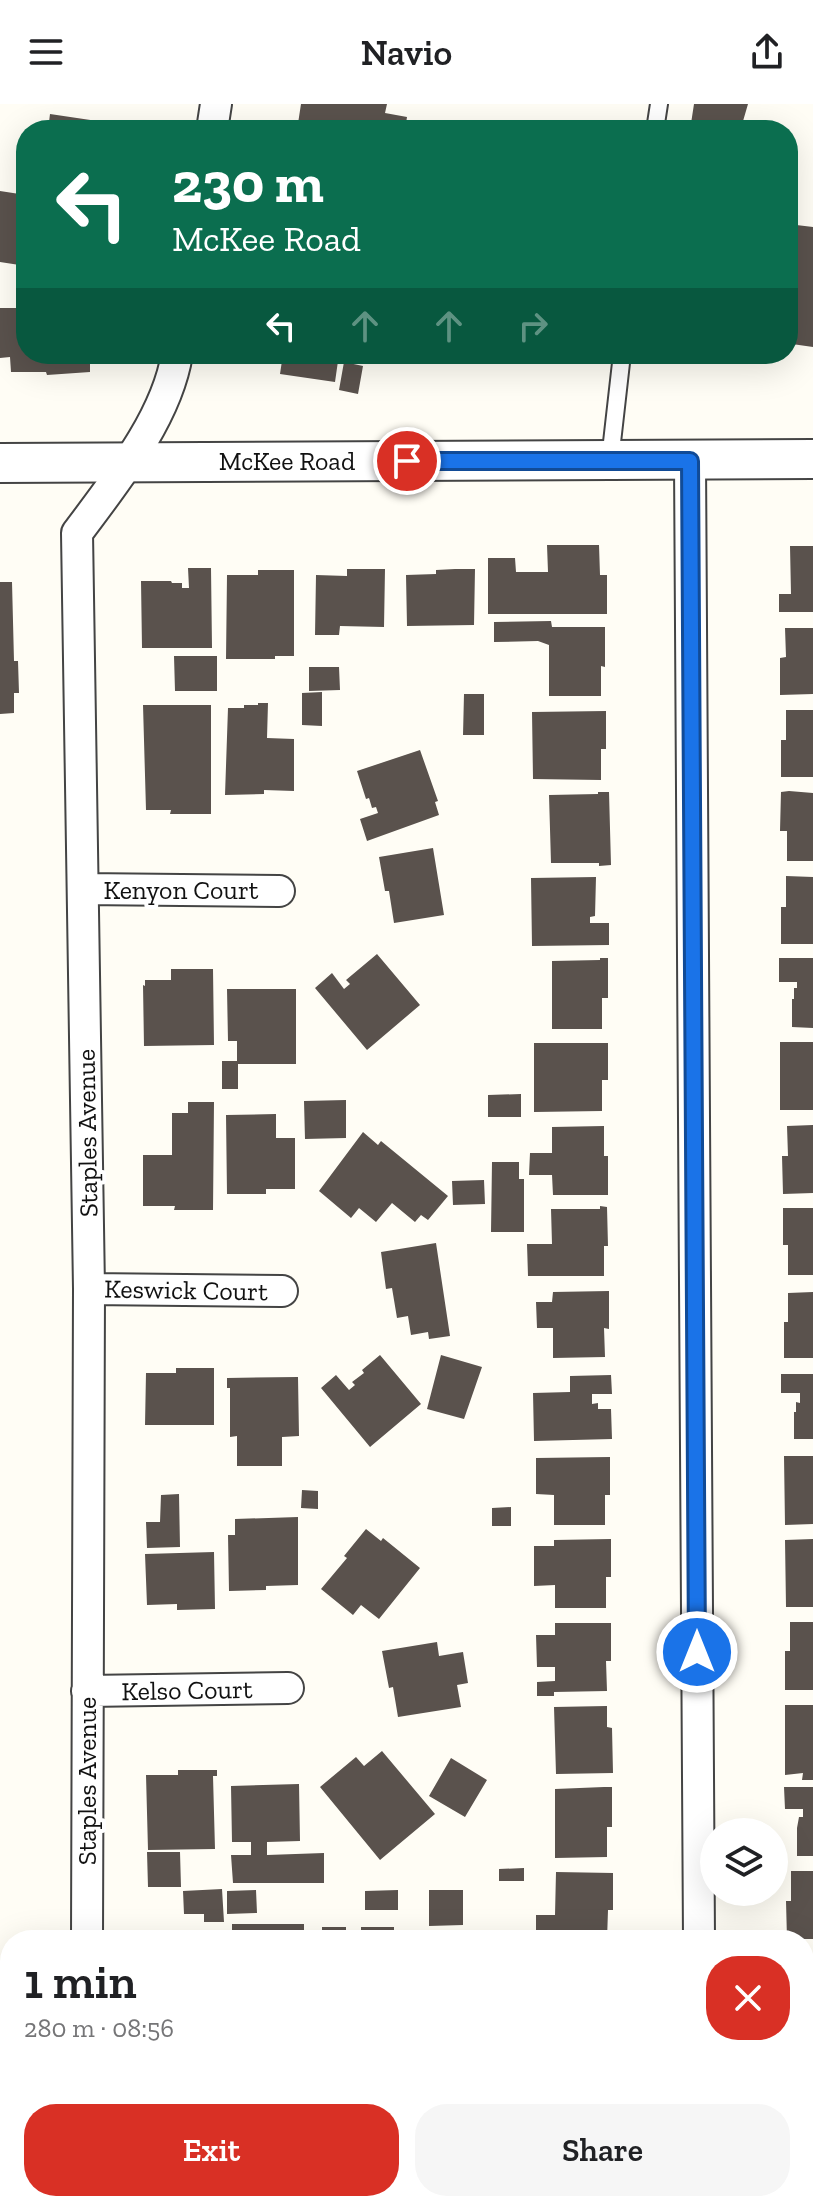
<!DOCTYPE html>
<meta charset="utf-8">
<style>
:root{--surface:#fff;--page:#f6f6f6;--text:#202124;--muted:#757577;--accent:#d93025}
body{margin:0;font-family:"Zilla Slab",serif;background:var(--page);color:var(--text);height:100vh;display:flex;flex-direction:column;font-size:30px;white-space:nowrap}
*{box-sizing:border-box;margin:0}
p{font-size:26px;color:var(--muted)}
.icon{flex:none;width:44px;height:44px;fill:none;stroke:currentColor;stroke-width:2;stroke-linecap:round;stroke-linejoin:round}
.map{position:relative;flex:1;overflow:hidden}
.panel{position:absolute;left:0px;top:1826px;width:814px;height:282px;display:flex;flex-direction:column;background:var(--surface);border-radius:32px 32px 0 0;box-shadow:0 8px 32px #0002}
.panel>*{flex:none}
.top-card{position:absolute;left:16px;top:16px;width:782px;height:244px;border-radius:32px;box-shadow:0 8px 32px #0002;background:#0b6e4f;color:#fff;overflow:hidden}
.fabs{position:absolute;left:700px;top:1714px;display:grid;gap:16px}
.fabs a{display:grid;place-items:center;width:88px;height:88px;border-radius:50%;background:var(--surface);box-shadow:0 8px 32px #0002;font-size:40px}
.pin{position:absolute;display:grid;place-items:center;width:68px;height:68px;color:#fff;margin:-34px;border:4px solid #fff;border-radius:50%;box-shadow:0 2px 8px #0007}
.me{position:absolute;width:88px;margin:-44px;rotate:0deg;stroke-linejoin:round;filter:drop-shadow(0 0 6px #0008)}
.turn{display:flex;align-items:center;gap:28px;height:168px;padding:0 24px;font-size:36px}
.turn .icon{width:104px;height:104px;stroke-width:2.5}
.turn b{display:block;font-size:56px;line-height:68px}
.lanes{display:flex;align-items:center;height:76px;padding:0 24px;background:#0003;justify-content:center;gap:40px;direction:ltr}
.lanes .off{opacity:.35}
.round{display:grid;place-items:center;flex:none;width:84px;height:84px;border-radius:32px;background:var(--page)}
.summary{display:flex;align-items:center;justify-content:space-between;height:136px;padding:0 24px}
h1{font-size:48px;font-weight:600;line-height:60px}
.button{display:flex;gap:16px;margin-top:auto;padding:16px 24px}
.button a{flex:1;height:92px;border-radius:32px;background:var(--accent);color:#fff;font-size:32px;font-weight:600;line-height:92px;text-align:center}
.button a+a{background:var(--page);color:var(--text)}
header{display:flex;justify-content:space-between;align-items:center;height:104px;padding:0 24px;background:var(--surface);font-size:36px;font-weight:600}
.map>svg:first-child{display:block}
</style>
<header><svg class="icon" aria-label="menu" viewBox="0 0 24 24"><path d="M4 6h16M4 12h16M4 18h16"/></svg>Navio<svg class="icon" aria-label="share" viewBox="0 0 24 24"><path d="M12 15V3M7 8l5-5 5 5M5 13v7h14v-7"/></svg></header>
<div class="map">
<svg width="813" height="2107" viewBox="0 0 813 2107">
<rect width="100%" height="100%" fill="#fffdf5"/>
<!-- building -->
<path fill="#5a524d" d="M301,0H387L385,9L407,13L405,26H297Z
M694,0H748L741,24L726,22V26H690Z
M50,10L124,21L123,26H48Z
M0,87L26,91V162L0,158Z
M788,120L813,123V243L792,240V237H788Z
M0,204H26V250H90V268L47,271L46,268H11L10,253L0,254Z
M283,250H339L335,278L280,270Z
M344,258L363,262L358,290L339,286Z
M547,441H599L600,471H607V510H488V454H515L516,468H548Z
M790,442H813V508H779V490H791Z
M188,464H211L212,544H142L141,477H171L172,479H182V484H189Z
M347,465H385L384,523L340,522L339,531H315L316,471L347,472Z
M455,465H475L474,521L407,522L406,471L436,470V466Z
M258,466H294V552H275V555H226L227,471H258Z
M0,478H12L14,557H18L19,589H14V609L0,610Z
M551,517L552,523H605V563L601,562V592H549V541L538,537L494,538V518Z
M785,524H813V590L780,591V554L786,553Z
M174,552H217V587H175Z
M309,563H339L340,586L309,587Z
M322,588V622L302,621V589Z
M464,590H484V631H463Z
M258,599H268L267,634L294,635V687L264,686V690L225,691L228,604H244V601H258Z
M143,601H211V710H170L171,706H146Z
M786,606H813V673H781V636H786Z
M606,607V645H601V676L533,675L532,608Z
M420,646L438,697L435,698L439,711L367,737L360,715L378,709L376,703L372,704L369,694L366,695L357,667Z
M789,687L813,689V757H787V727H780L781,688Z
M598,688H609L611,761L599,762V759H551L549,691L598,690Z
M433,744L444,811L394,819L389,787H385L379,753Z
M786,772L813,773V840H781V803H786Z
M596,773L595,812L590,813V819H609V841L532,842L531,774Z
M377,850L420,901L367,946L315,884L332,869L344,885L350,880L346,876Z
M600,854H608V894H602V925H552V857L600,856Z
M779,854H813V924L792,923V895H794V884H797V878H779Z
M171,865H213L214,941L144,942L143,881L145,882V876H171Z
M227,885H296V960H238V985H222V957H237V937H228Z
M780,938H813V1006H780Z
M534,939H608V976H602V1007L534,1008Z
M521,990V1013H488V991Z
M346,996V1034L305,1035L304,997Z
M188,998H214L213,1106H174L175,1102H143V1051H172V1009H188Z
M276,1010V1034H295V1085H266V1090H227L226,1011Z
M813,1021V1089L783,1090L782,1052H788L787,1022Z
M604,1022V1052H608V1091H553L552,1071H529L530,1049H552V1023Z
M363,1028L378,1041L381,1037L448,1092L428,1116L421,1111L415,1118L392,1099L376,1118L359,1104L351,1114L319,1087Z
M492,1058H519V1075H524V1128H491Z
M484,1076L485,1100L453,1101L452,1077Z
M600,1102L607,1103L608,1142H604V1172H528L527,1140H552L551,1105H600Z
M783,1104H813V1171H788V1141H783Z
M436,1139L450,1232L429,1235L428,1228L411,1231L408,1212L397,1214L392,1184L386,1185L381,1148Z
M609,1187V1225L604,1224L605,1253L553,1254V1224H537L536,1198H552L553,1188Z
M813,1188V1254H784V1218H788V1189Z
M380,1251L421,1300L370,1343L321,1284L336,1271L349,1286L355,1281L352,1278L364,1269L362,1266Z
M441,1251L482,1263L464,1315L427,1305Z
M176,1264H214V1321H145L146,1269H176Z
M781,1270H813V1335H794V1308H796V1298L800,1299V1289H781Z
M611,1271L612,1290H592V1300L598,1299V1305H611L612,1335L534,1337L533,1289L570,1288V1272Z
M298,1273L299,1332L282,1333V1362H237V1332L230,1333V1284H227V1274Z
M784,1352H813V1420L785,1421Z
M610,1353V1391H605V1421H554V1391L536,1390V1354Z
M302,1386L318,1387V1405L301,1404Z
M179,1390L180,1443L147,1444L146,1418H160L161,1391Z
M511,1403V1422H492V1404Z
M298,1413V1481L266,1482V1486L229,1487L228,1431H235V1415Z
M366,1425L381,1437L383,1434L420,1464L379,1515L361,1501L353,1511L321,1485L347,1454L344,1452Z
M611,1435V1473H606V1504H555V1481L534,1482V1442H554V1436Z
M813,1435V1503H786L785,1436Z
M214,1448L215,1505L177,1506V1500L147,1501L145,1450Z
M790,1518H813V1586H785V1547H790Z
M555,1519H611V1557H606L607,1587L554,1588V1592H537V1578L555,1577V1563H537L536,1531H555Z
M437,1538L439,1552L463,1548L468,1579L457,1581L461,1603L398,1613L393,1583L389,1584L382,1547Z
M785,1601H813V1676H802L803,1669L785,1671Z
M607,1602V1623L612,1624L613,1669L556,1670L554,1603Z
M382,1647L435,1710L380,1756L320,1683L356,1653L364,1662Z
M451,1654L487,1676L465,1713L429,1692Z
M178,1666H217V1672H213L215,1745L148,1746L146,1671H178Z
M299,1680L300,1737L267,1738V1751L324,1749V1779H233L231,1751H251V1738H232L231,1682Z
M604,1683H612V1723H607V1753L555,1754V1685Z
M784,1683H813V1752H797V1724L799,1713H803V1705H785Z
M147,1748H180L181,1783H148Z
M524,1764V1777H499V1765Z
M791,1767H813V1835H787L786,1797H791Z
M556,1768L613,1769V1806H608L607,1836H536V1811H555Z
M222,1785L224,1818H204V1810H184L183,1787Z
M256,1786L257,1809L227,1810V1787Z
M398,1786V1806H365V1787Z
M429,1786H463V1821L429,1822Z
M232,1820H304V1836H232Z
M322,1823H346V1836H322Z
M361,1823H394V1836H361Z
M152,1828H199V1836H152Z
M804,1850H813V1918H804Z
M804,1933H813V2002H804Z
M804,2016H813V2084H804Z
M151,2098H220V2107H151Z
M235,2098H304V2107H236Z
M325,2098H394V2107H325Z
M416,2098H480V2101H465V2107H417Z
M497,2098H521V2102H497Z
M558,2098H619V2103H614V2105H558Z
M813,2100V2107H787V2101Z"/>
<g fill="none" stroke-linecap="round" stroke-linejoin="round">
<defs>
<path id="service" d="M655,26L659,0
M610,356L622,250"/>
<path id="minor" d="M212,26L216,0
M690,357L699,1836
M83,785L279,787
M89,1185L282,1187
M87,1587L288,1584
M87,1836L89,1185L77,429C115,378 167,314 177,250
M89,2098L90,2107
M701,2098V2107"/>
<path id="tertiary" d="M0,359L813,355"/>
</defs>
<!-- service casing -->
<use href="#service" stroke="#444" stroke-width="20"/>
<!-- minor casing -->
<use href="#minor" stroke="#444" stroke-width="34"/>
<!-- tertiary casing -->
<use href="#tertiary" stroke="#444" stroke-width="42"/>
<!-- service -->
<use href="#service" stroke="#fff" stroke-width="16"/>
<!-- minor -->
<use href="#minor" stroke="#fff" stroke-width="30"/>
<!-- tertiary -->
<use href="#tertiary" stroke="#fff" stroke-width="38"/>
</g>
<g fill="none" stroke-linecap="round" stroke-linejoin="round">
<defs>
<path id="route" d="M407,357H690L697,1548"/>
</defs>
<!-- route casing -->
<use href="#route" stroke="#114b97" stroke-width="20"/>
<!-- route -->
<use href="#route" stroke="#1a73e8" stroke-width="14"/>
</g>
<g text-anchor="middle" stroke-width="8" stroke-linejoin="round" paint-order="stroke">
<!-- street labels -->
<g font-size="26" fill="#111" stroke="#fff">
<text x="287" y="366">McKee Road</text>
<text x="181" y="795">Kenyon Court</text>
<text transform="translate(87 1029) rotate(-91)" y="9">Staples Avenue</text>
<text transform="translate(186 1186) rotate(1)" y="9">Keswick Court</text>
<text transform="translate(187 1586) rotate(-1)" y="9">Kelso Court</text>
<text transform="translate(87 1677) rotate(-90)" y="9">Staples Avenue</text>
</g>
</g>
</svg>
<div class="fabs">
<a><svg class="icon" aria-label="layers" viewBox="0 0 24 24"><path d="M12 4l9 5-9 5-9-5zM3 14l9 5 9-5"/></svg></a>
</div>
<div class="pin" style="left:407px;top:357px;background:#d93025"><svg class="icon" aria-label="arrive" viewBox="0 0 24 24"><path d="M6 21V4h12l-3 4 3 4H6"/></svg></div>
<svg class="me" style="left:697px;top:1548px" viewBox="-20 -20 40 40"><circle r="17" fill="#1a73e8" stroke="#fff" stroke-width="3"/><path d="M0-11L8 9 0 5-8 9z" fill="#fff"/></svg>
<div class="top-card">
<div class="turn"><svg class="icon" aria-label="left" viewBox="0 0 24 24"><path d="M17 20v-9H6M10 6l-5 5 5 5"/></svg><div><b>230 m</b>McKee Road</div></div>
<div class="lanes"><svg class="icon" aria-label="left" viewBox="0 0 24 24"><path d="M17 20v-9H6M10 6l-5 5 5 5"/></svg><svg class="icon off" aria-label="ahead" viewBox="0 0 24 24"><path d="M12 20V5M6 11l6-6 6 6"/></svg><svg class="icon off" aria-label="ahead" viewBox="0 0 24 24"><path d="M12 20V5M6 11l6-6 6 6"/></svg><svg class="icon off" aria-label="right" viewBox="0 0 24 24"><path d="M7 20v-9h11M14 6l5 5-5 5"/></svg></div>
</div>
<section class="panel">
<div class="summary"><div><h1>1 min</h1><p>280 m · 08:56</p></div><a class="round" style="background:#d93025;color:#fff"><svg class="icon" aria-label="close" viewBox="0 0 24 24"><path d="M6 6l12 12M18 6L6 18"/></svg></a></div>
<div class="button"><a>Exit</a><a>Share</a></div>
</section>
</div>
